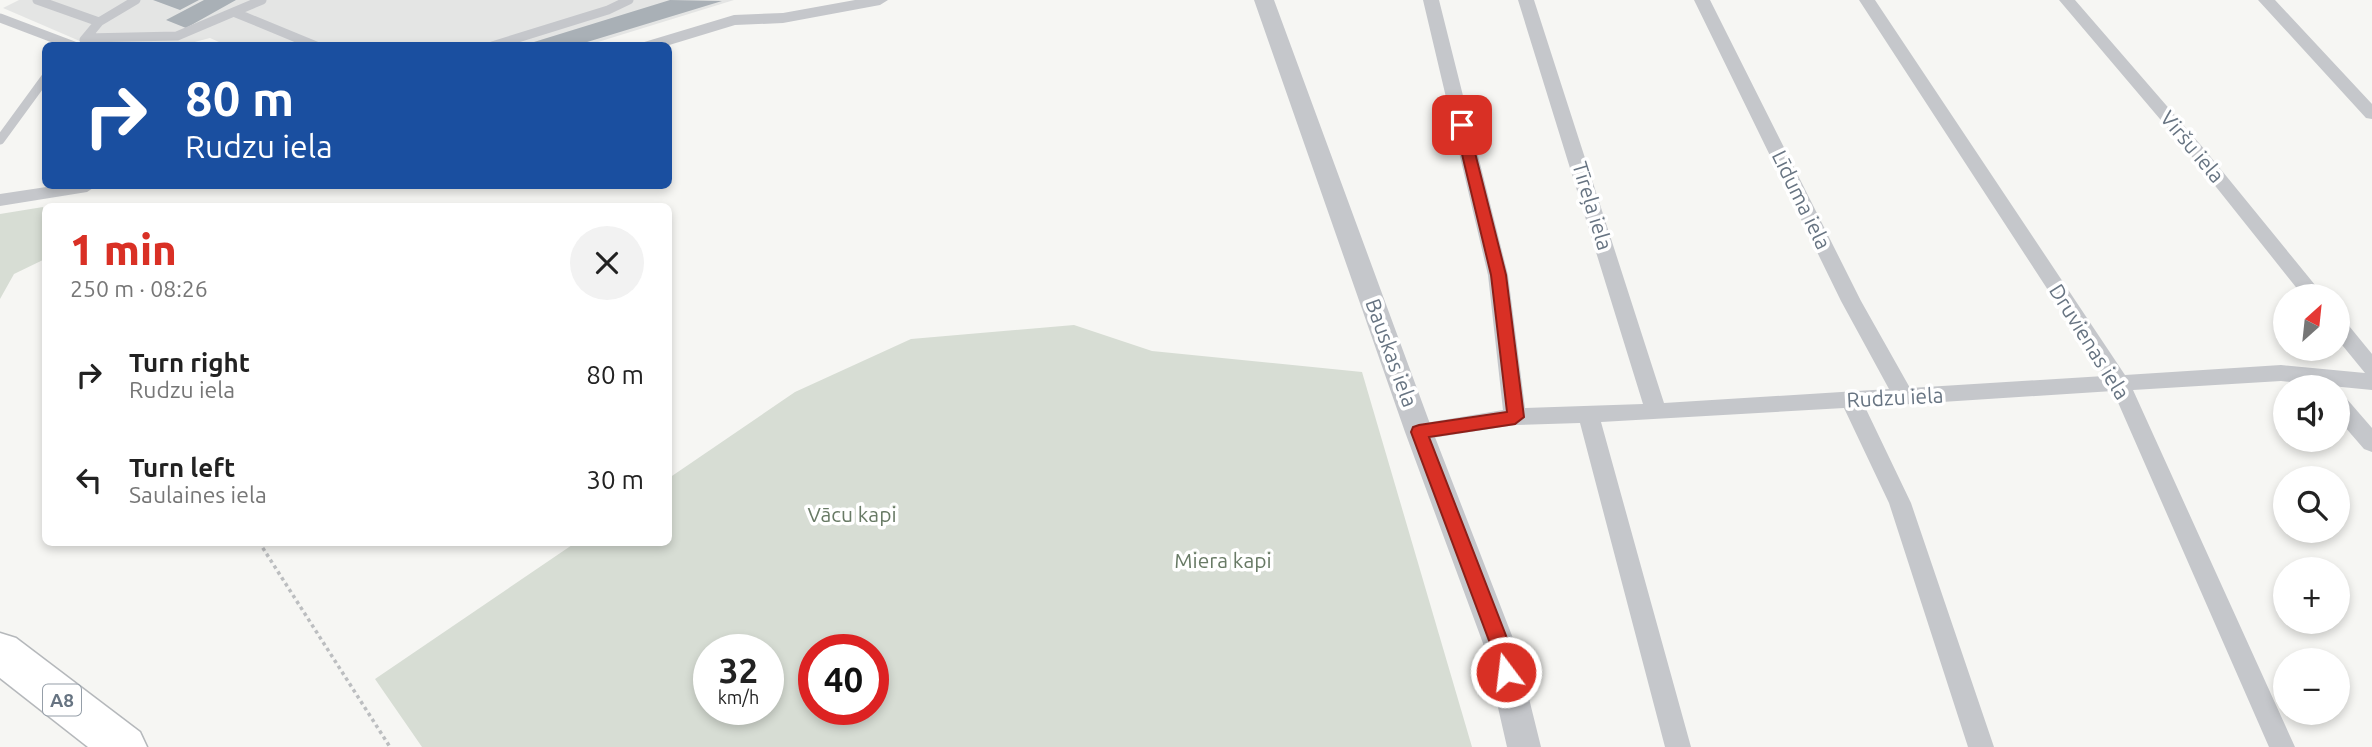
<!DOCTYPE html>
<meta charset="utf-8">
<style>
:root{--surface:#fff;--page:#f2f2f2;--text:#222;--muted:#767676;--accent:#d93025}
body{margin:0;font-family:Ubuntu,sans-serif;background:var(--page);color:var(--text);height:100vh;display:flex;flex-direction:column;font-size:26px;white-space:nowrap}
*{box-sizing:border-box;margin:0}
p{font-size:23px;color:var(--muted)}
.icon{flex:none;width:38px;height:38px;fill:none;stroke:currentColor;stroke-width:2;stroke-linecap:round;stroke-linejoin:round}
.map{position:relative;flex:1;overflow:hidden}
.drawer{position:absolute;left:42px;top:203px;width:630px;height:343px;display:flex;flex-direction:column;background:var(--surface);border-radius:10px;box-shadow:0 4px 10px #0003}
.drawer>*{flex:none}
.hud{position:absolute;left:42px;top:42px;width:630px;height:147px;border-radius:10px;box-shadow:0 4px 10px #0003;background:#1a4fa0;color:#fff;overflow:hidden}
.needle{width:46px;rotate:27deg}
.tools{position:absolute;left:2273px;top:284px;display:grid;gap:14px}
.tools a{display:grid;place-items:center;width:77px;height:77px;border-radius:50%;background:var(--surface);box-shadow:0 4px 10px #0003;font-size:35px}
.speed{position:absolute;left:693px;top:634px;display:flex;gap:14px;font-size:35px;font-weight:700;text-align:center}
.speed>*{display:grid;place-content:center;width:91px;height:91px;border-radius:50%;background:var(--surface);box-shadow:0 4px 10px #0003;line-height:1}
.speed small{font-size:18px;font-weight:400}
.speed .limit{border:10px solid #d22;background:#fff;color:#111}
.pin{position:absolute;display:grid;place-items:center;width:60px;height:60px;color:#fff;margin:-30px;border-radius:14px;box-shadow:0 4px 10px #0006}
.me{position:absolute;width:77px;margin:-38px;rotate:345deg;stroke-linejoin:round;filter:drop-shadow(0 0 5px #0008)}
.turn{display:flex;align-items:center;gap:24px;height:147px;padding:0 28px;font-size:32px}
.turn .icon{width:91px;height:91px;stroke-width:2.5}
.turn b{display:block;font-size:49px;line-height:60px}
.round{display:grid;place-items:center;flex:none;width:74px;height:74px;border-radius:37px;background:var(--page)}
.overview{display:flex;align-items:center;justify-content:space-between;height:119px;padding:0 28px}
h1{font-size:42px;font-weight:800;line-height:52px;color:var(--accent)}
ul{padding:0;list-style:none}
li{display:flex;align-items:center;gap:21px;height:105px;padding:0 28px}
li div{flex:1}
li b{display:block;font-size:26px}
li em{font-style:normal}
.map>svg:first-child{display:block}
</style>
<div class="map">
<svg width="2372" height="747" viewBox="0 0 2372 747">
<rect width="100%" height="100%" fill="#f6f6f3"/>
<!-- built -->
<path fill="#e4e5e4" d="M19,0H734L585,46H228L210,38L183,45H89L3,8Z"/>
<!-- green -->
<path fill="#d7ddd4" fill-rule="evenodd" d="M43,207L45,259L14,274L0,299V214Z
M1074,325L1152,351L1362,372L1472,747H422L375,679L575,543L668,542L669,478L795,392L911,339ZM709,649H768V709H709ZM814,649H873V709H814Z"/>
<!-- building -->
<path fill="#a9b0b6" d="M153,0H199L180,10Z
M204,0H236L186,28L166,20Z
M670,0L722,1L574,46H521Z"/>
<g fill="none" stroke-linecap="round" stroke-linejoin="round">
<defs>
<path id="trunk" d="M0,633L16,638L140,732L147,747H88L0,678Z"/>
</defs>
<!-- trunk casing -->
<use href="#trunk" stroke="#b5b8bb" stroke-width="3"/>
<!-- path -->
<path stroke="#bcbec0" stroke-width="3.5" stroke-dasharray="3.5 3.5" stroke-linecap="butt" d="M259,542L390,747"/>
<!-- service -->
<path stroke="#c5c7cb" stroke-width="9" d="M37,0L99,22
M236,13L316,46
M0,18L74,46
M86,38L177,36L262,0
M84,40L99,22L136,0
M492,46L608,10L629,0
M0,140L46,77"/>
<!-- minor -->
<path fill="#c5c7cb" fill-rule="evenodd" d="M855,0H888L880,5L783,23L735,25L666,46H639L641,43L734,15L783,13Z
M1423,0H1439L1508,275L1525,408L1643,404L1518,0H1534L1664,403L1889,389L1841,301L1694,0H1710L1861,301L1910,388L2104,376L1859,0H1875L2125,375L2281,365L2365,373L2338,340V319L2345,321L2372,354V390L2281,381L2133,390L2295,747H2269L2113,391L1865,407L1911,503L1994,747H1968L1889,503L1844,408L1601,422L1691,747H1665L1580,423L1515,425L1419,440L1411,438L1408,432L1411,426L1419,424L1503,410L1488,275Z
M2059,0H2075L2205,150L2324,296H2303L2193,158Z
M2258,0H2275L2372,104V119L2366,118Z
M53,186H96L87,192L0,206V194Z
M2338,396L2346,398L2372,428V452L2364,449L2338,419Z"/>
<!-- tertiary -->
<path fill="#c5c7cb" fill-rule="evenodd" d="M1254,0H1274L1433,432L1516,646L1541,747H1507L1484,646L1405,432Z"/>
<!-- trunk -->
<use href="#trunk" fill="#fff" fill-rule="evenodd"/>
</g>
<!-- route -->
<path fill="#d93025" stroke="#8d1f18" stroke-width="2" d="M1462,121L1468,125L1506,275L1524,417L1515,424L1429,437L1510,646L1516,672L1513,678L1506,680L1500,678L1491,646L1411,432L1413,427L1419,425L1507,412L1491,275L1455,125Z"/>
<g text-anchor="middle" stroke-width="7" stroke-linejoin="round" paint-order="stroke">
<!-- shield labels -->
<rect fill="#fff" stroke="#959ea8" stroke-width="2" x="43" y="684.5" width="38" height="31" rx="5"/>
<g font-size="19" font-weight="bold" fill="#677482">
<text x="62" y="707">A8</text>
</g>
<!-- street labels -->
<g font-size="21" fill="#677482" stroke="#fff">
<text transform="translate(2192 147) rotate(50)" y="7">Viršu iela</text>
<text transform="translate(1801 200) rotate(64)" y="7">Līduma iela</text>
<text transform="translate(1592 206) rotate(73)" y="7">Tīreļa iela</text>
<text transform="translate(2089 342) rotate(58)" y="7">Druvienas iela</text>
<text transform="translate(1391 353) rotate(70)" y="7">Bauskas iela</text>
<text transform="translate(1895 398) rotate(-3)" y="7">Rudzu iela</text>
</g>
<!-- park labels -->
<g font-size="21" fill="#687a65" stroke="#fff">
<text x="852" y="522">Vācu kapi</text>
<text x="1223" y="568">Miera kapi</text>
</g>
</g>
</svg>
<div class="tools">
<a><svg class="needle" viewBox="-14 -14 28 28"><path d="M0-13l5 13h-10z" fill="#e53935"/><path d="M0 13l5-13h-10z" fill="#767676"/></svg></a>
<a><svg class="icon" aria-label="sound" viewBox="0 0 24 24"><path d="M4 9h4l5-4v14l-5-4H4zM17 9q2 3 0 6"/></svg></a>
<a><svg class="icon" aria-label="search" viewBox="0 0 24 24"><circle cx="10" cy="10" r="6"/><path d="M15 15l6 6"/></svg></a>
<a>+</a>
<a>−</a>
</div>
<div class="speed"><div>32<small>km/h</small></div><div class="limit">40</div></div>
<div class="pin" style="left:1462px;top:125px;background:#d93025"><svg class="icon" aria-label="arrive" viewBox="0 0 24 24"><path d="M6 21V4h12l-3 4 3 4H6"/></svg></div>
<svg class="me" style="left:1506px;top:672px" viewBox="-20 -20 40 40"><circle r="17" fill="#d93025" stroke="#fff" stroke-width="3"/><path d="M0-11L8 9 0 5-8 9z" fill="#fff"/></svg>
<div class="hud">
<div class="turn"><svg class="icon" aria-label="right" viewBox="0 0 24 24"><path d="M7 20v-9h11M14 6l5 5-5 5"/></svg><div><b>80 m</b>Rudzu iela</div></div>
</div>
<section class="drawer">
<div class="overview"><div><h1>1 min</h1><p>250 m · 08:26</p></div><a class="round"><svg class="icon" aria-label="close" viewBox="0 0 24 24"><path d="M6 6l12 12M18 6L6 18"/></svg></a></div>
<ul>
<li><svg class="icon" aria-label="right" viewBox="0 0 24 24"><path d="M7 20v-9h11M14 6l5 5-5 5"/></svg><div><b>Turn right</b><p>Rudzu iela</p></div><em>80 m</em></li>
<li><svg class="icon" aria-label="left" viewBox="0 0 24 24"><path d="M17 20v-9H6M10 6l-5 5 5 5"/></svg><div><b>Turn left</b><p>Saulaines iela</p></div><em>30 m</em></li>
</ul>
</section>
</div>
